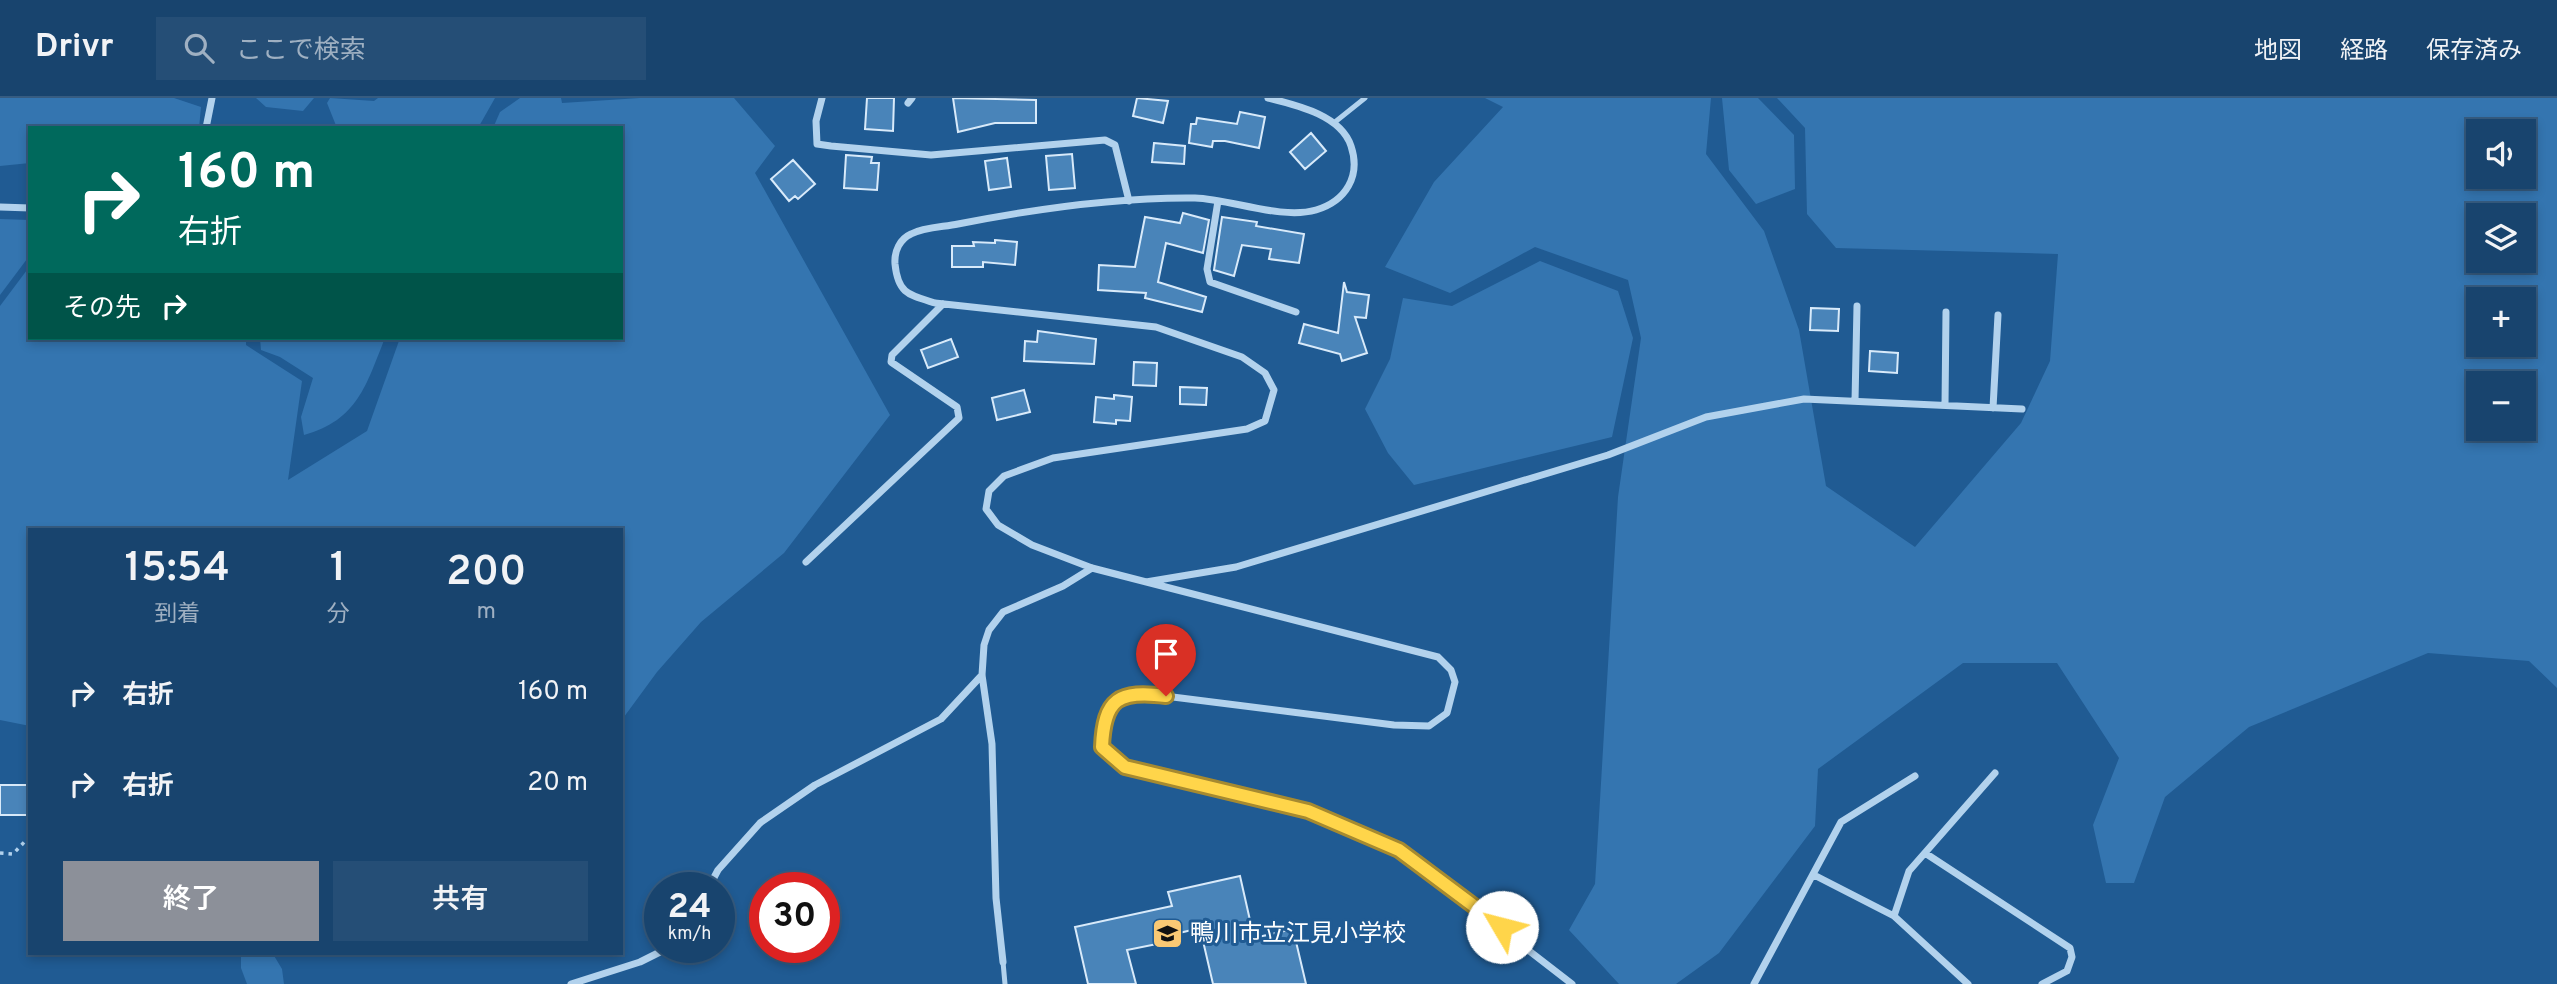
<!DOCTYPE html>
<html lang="ja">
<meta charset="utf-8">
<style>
:root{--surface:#18446e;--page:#254e76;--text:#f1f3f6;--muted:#9fb0c2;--line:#365c81;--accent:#8c9099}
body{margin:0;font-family:Overpass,"Noto Sans JP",sans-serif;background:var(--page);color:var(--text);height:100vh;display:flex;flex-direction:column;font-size:26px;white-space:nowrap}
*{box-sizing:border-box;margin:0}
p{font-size:23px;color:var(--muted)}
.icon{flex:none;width:38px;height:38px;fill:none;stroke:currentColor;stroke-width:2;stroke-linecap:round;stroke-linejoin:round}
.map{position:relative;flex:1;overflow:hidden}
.side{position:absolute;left:28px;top:430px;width:595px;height:427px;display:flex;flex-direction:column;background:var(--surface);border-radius:0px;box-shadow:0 4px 10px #0003,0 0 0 2px var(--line)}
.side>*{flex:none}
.top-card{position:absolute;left:28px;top:28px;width:595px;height:214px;border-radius:0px;box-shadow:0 4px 10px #0003,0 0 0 2px var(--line);background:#00695c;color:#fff;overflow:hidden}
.fabs{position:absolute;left:2466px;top:21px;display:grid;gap:14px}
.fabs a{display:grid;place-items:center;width:70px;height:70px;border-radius:0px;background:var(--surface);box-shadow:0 4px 10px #0003,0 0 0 2px var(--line);font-size:35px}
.speed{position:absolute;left:644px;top:774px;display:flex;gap:14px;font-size:35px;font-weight:700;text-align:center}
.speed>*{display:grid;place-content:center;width:91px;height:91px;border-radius:50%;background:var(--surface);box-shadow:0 4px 10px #0003,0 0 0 2px var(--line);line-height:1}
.speed small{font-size:18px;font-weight:400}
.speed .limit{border:10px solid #d22;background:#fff;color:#111}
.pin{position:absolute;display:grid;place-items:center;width:60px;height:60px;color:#fff;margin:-72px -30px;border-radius:50% 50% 50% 0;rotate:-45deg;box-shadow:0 0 7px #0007}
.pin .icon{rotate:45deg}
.me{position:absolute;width:77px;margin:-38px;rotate:307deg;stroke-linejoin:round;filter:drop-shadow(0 0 5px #0008)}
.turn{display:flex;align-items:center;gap:24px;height:147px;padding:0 35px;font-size:32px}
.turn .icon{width:91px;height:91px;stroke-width:2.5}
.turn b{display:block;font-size:49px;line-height:60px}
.then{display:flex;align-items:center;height:66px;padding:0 35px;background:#0003;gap:14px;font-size:26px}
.eta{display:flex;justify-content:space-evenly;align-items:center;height:119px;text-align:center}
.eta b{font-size:42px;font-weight:600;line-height:49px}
.primary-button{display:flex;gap:14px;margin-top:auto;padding:14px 35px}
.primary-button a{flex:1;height:80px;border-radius:0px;background:var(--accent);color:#fff;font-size:28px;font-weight:600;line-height:80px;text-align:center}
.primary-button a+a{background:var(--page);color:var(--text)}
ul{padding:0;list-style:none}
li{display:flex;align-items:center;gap:21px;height:91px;padding:0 35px}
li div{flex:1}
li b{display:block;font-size:26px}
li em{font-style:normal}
header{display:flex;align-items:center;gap:42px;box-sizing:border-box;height:98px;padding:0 35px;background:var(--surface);border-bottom:2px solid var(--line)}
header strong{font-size:33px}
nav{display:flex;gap:38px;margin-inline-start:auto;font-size:24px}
.search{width:490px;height:63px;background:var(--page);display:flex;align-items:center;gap:18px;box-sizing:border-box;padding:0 24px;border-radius:0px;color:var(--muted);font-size:26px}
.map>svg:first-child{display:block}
</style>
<header>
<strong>Drivr</strong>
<div class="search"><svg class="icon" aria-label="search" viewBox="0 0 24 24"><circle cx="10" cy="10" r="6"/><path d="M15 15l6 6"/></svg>ここで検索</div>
<nav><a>地図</a><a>経路</a><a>保存済み</a></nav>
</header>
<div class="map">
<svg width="2557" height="886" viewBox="0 0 2557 886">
<rect width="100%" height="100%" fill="#205b93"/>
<!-- green -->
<path fill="#3475b0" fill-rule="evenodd" d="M0,0H174L201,9L199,30H30V65L0,68Z
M256,0H314L303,13L266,9Z
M330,0L374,3L378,0H495L478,30H337L327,5Z
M520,0H561L562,5L640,0H734L775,48L755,75L890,317L784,455L701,524L657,574L621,623V432H30V628L0,622V208L30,168V240H246V247L302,283L288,382L367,333L400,240H621V30H493L500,14Z
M1485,0H1711L1706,56L1764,133L1799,232L1826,388L1915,449L2021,325L2050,263L2058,156L1836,150L1807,116L1805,30L1777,0H2557V590L2529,563L2428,555L2249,629L2165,699L2134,785H2106L2093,727L2119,660L2057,565H1963L1818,671L1815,728L1719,855L1676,886H1619L1569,832L1595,786L1618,399L1641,240L1628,182L1535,149L1450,195L1385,169L1434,84L1503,9ZM2478,33H2524V79H2478ZM2478,117H2524V163H2478ZM2478,201H2524V247H2478ZM2478,285H2524V331H2478Z
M1722,0H1758L1794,37L1795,91L1756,106L1729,72Z
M0,121L30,122V157L0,197Z
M1540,163L1618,193L1633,240L1612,339L1414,387L1388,355L1365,311L1390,261L1403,200L1452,208Z
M260,240H385C366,287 358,322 304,337L301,319L313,280L280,259L261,252Z
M241,856H273L282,871L284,886H247L241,870Z"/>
<!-- building -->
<path fill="#4984b9" stroke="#d8eafa" stroke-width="2" d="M867,0H894L893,33L865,31Z
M953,0L1036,2V25H995L958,34Z
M1137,0L1168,3L1163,25L1133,18Z
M1240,14L1265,19L1259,50L1225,43H1213L1212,49L1189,45L1191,26H1196L1197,20L1237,26Z
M1311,35L1326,53L1305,71L1290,54Z
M1154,45L1185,48L1184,66L1152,64Z
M1072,56L1075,90L1049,92L1046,58Z
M846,57L872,59L871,65H879L877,92L844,90Z
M1007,60L1011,89L989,92L985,63Z
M793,62L815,86L798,101L795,98L789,103L771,81Z
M1183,115L1209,122L1203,155L1166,145L1158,184L1206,199L1202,214L1145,200L1146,195L1098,192L1099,167L1135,169L1145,119L1180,125Z
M1222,119L1257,124L1256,128L1304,136L1299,165L1269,161L1271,151L1242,147L1234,178L1214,172Z
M995,142L1017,144L1015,167L983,164V169H952V148H974L973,144L995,145Z
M1344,184L1347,194L1369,197L1366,220L1355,219L1367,255L1342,263L1340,256L1299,245L1304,226L1338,235Z
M1811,210L1839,211L1838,233L1810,232Z
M1038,233L1096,241L1094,266L1024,263L1025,243L1037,244Z
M951,241L958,259L928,270L921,252Z
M1870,253L1898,255L1897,275L1869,273Z
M1134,264L1157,265L1156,288L1133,287Z
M1180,289L1207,290L1206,307L1180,306Z
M1024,292L1030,314L997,322L992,300Z
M1114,297L1132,299L1130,323L1116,322V326L1094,324L1096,299L1114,301Z
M0,687H30V717H0Z
M1240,778L1254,840L1293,831L1306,886H1213L1200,830L1171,837L1172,843L1127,852L1136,886H1088L1075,829L1172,808L1168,794Z"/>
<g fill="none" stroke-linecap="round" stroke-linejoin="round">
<!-- path -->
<path stroke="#b2d2ed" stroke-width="3.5" stroke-dasharray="3.5 5" stroke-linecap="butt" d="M0,755L13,756L30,738"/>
<!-- service -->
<path stroke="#b2d2ed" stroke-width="5" d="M1335,24L1365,0
M1003,864L1005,886"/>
<!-- minor -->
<path stroke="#b2d2ed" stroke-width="7" d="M822,0L816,23L817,46L831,48L931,57L1105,42L1115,47L1129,103
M1268,0C1296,7 1341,17 1351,48C1361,78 1346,103 1316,112C1281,122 1231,101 1195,100C1117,99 1034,111 958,126C944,129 924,129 911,136C900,141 894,153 895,166C898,196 909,197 935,205L1156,229L1242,259L1265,275L1274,292L1265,323L1247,331L1053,360L1004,378L989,393L986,411L998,427L1032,447L1092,470L1438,559L1451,572L1455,584L1447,615L1429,628L1394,627L1141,595C1105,602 1103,615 1102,649L1125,669L1308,714L1399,752L1572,886
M908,5L912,0
M206,30L212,0
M1218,103L1207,171L1210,184L1296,214
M0,109L30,110
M1855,303L1857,208
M1945,307L1946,214
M1993,310L1998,217
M806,464L959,320L957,309L891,264L892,257L943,206
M1146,484L1236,469L1608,357L1706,319L1804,301L2022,311
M1925,755L2070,850L2072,859L2067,873L2042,886
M1814,777L1894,818
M709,789L718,772L760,725L815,687L941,621L982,577
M1003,864L996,800L992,646L982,577L984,547L989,532L1003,514L1063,488L1092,470
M571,886L640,864L670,849
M1754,886L1841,724L1915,678
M1968,886L1894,818L1909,773L1995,675"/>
</g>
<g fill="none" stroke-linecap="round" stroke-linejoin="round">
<defs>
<path id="route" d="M1166,598C1119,592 1104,600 1102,649L1125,669L1308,713L1399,752L1502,829"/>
</defs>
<!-- route casing -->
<use href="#route" stroke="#a68a30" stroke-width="18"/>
<!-- route -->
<use href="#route" stroke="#ffd54a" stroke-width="12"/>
</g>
<!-- icons -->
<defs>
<symbol id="school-square" viewBox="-11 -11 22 22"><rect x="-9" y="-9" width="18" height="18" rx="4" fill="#fac974" stroke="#205b93"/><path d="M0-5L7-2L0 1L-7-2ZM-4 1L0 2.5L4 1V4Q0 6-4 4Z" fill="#111"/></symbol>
</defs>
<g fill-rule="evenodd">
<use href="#school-square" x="1150" y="818" width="35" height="35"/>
</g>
<g text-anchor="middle" stroke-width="6" stroke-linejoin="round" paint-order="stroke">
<!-- poi labels -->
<g font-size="24" fill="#fff" stroke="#205b93" text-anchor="start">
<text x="1190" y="843">鴨川市立江見小学校</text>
</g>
</g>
</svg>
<div class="fabs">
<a><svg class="icon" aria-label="sound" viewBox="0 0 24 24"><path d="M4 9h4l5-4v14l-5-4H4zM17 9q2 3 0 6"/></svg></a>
<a><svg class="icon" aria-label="layers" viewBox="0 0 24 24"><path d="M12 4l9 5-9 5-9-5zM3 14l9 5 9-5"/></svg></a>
<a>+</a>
<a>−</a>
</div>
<div class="speed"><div>24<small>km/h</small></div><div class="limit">30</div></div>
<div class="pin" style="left:1166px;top:598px;background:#d93025"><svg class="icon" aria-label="arrive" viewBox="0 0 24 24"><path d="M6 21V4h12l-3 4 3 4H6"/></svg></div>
<svg class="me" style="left:1502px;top:829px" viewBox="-20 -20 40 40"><circle r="19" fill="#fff"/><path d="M0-13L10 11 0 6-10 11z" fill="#ffd54a"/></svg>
<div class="top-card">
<div class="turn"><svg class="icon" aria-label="right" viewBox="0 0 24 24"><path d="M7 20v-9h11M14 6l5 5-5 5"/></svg><div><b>160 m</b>右折</div></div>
<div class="then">その先<svg class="icon" aria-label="right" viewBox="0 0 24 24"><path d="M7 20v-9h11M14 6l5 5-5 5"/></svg></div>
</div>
<section class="side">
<div class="eta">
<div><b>15:54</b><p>到着</p></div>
<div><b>1</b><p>分</p></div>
<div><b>200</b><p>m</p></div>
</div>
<ul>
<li><svg class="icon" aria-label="right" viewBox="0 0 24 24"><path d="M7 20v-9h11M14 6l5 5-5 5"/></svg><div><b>右折</b></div><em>160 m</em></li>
<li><svg class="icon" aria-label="right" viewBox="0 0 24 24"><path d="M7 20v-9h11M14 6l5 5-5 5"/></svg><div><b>右折</b></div><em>20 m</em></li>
</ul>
<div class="primary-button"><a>終了</a><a>共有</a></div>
</section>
</div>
